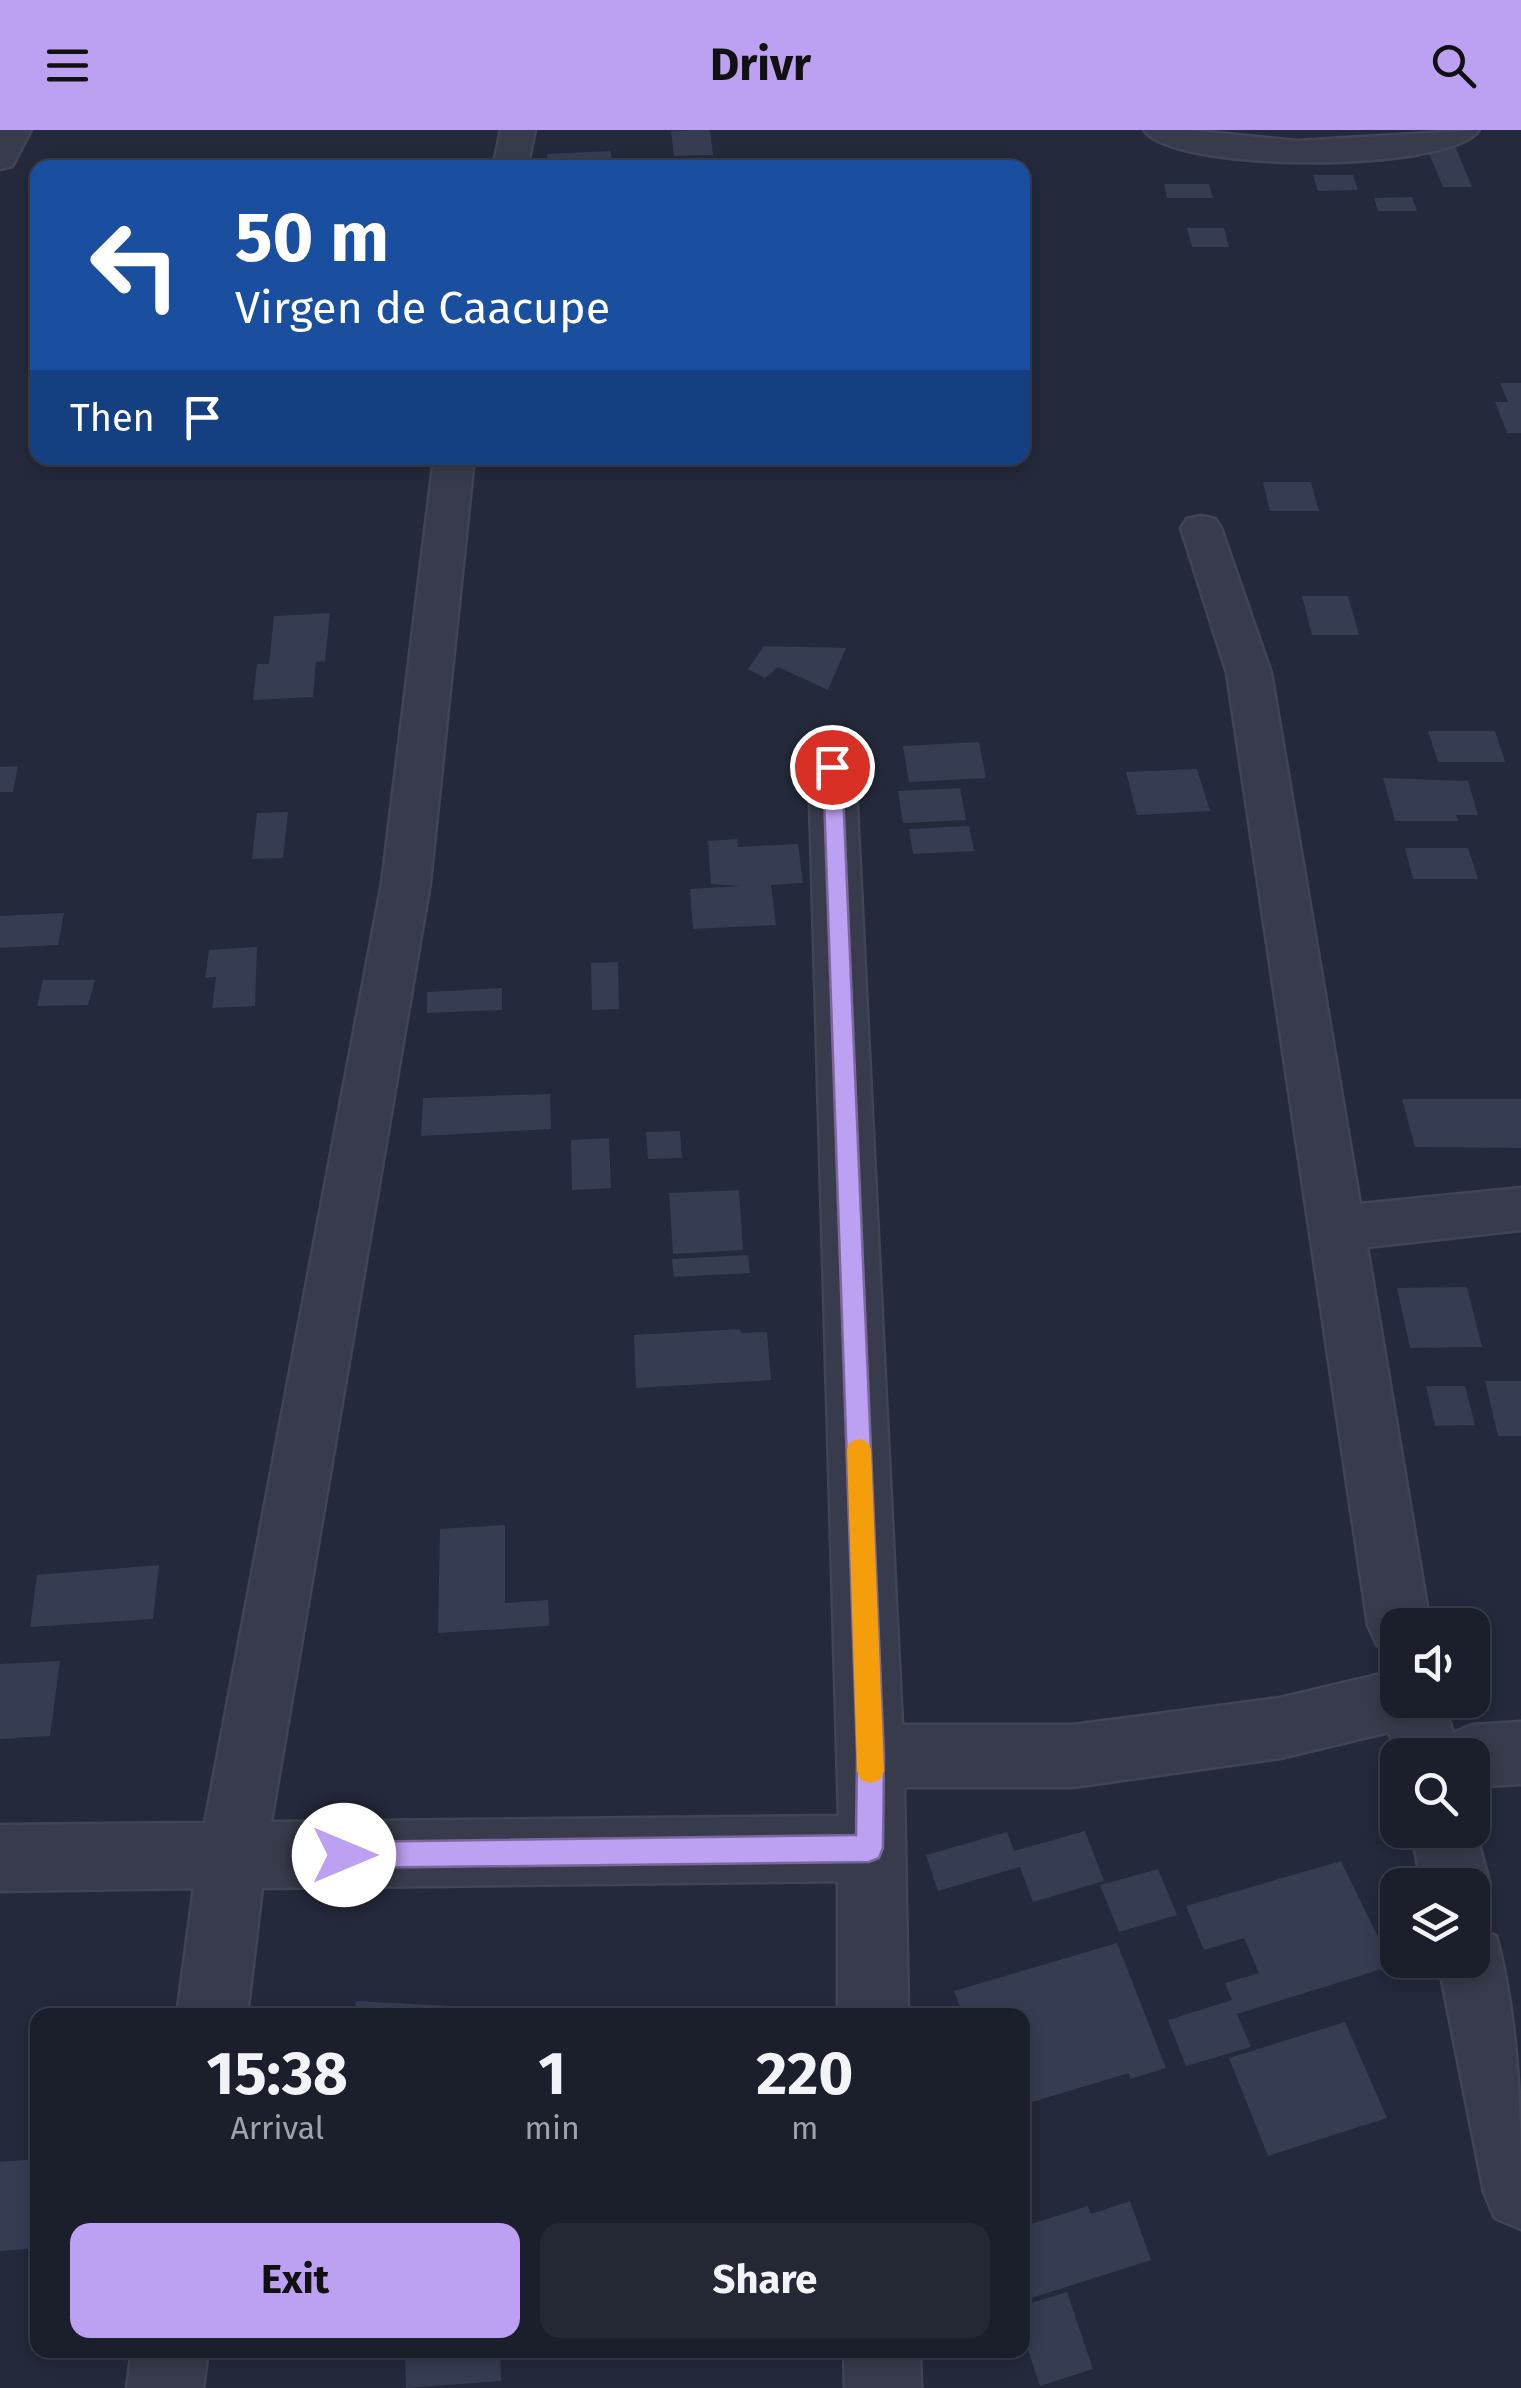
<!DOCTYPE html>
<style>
:root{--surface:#1b1f2c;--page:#242734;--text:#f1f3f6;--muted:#a0a2a9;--line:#393d48;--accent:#bca0f2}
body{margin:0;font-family:"Fira Sans",sans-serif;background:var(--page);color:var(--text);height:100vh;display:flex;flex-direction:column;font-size:38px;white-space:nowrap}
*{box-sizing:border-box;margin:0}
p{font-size:32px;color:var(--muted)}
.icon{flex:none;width:55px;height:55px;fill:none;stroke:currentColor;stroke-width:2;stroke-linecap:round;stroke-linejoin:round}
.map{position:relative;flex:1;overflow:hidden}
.panel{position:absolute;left:30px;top:1878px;width:1000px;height:350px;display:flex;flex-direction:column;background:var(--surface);border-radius:20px;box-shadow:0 5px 15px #0003,0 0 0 2px var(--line)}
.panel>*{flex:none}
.hud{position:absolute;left:30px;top:30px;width:1000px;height:305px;border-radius:20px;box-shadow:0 5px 15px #0003,0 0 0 2px var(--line);background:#1a4fa0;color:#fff;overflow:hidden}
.tools{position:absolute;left:1380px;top:1478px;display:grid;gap:20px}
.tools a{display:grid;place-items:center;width:110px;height:110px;border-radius:20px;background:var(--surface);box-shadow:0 5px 15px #0003,0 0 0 2px var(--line);font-size:50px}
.pin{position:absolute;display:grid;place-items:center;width:85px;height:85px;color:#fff;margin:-42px;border:5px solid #fff;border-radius:50%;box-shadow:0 2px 10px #0007}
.me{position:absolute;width:110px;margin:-55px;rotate:90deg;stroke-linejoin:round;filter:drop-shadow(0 0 8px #0008)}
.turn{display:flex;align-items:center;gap:35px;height:210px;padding:0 40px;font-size:45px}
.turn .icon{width:130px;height:130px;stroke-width:2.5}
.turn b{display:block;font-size:70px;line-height:85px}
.then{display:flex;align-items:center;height:95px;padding:0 40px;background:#0003;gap:20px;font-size:38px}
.eta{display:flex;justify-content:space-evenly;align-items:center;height:170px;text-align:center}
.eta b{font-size:60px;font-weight:700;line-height:70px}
.button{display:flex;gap:20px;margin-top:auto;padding:20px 40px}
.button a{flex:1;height:115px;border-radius:20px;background:var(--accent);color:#111;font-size:40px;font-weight:700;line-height:115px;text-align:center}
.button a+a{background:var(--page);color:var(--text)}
header{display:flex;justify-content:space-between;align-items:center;height:130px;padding:0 40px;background:var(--accent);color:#111;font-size:45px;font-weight:700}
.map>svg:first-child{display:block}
</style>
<header><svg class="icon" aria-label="menu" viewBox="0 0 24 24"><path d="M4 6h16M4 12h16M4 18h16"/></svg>Drivr<svg class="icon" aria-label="search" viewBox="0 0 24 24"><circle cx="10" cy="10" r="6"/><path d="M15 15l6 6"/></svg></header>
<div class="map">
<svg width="1521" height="2258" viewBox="0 0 1521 2258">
<rect width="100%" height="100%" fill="#24293b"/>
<!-- building -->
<path fill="#363c52" d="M691,0H710L713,25L674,26L671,1Z
M1426,16H1455L1472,57H1443Z
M611,21L612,38H547V24Z
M1313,45H1353L1358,60L1318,61Z
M1164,54H1209L1213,68H1167Z
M1412,67L1417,81H1378L1374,68Z
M1187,98H1224L1229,117H1192Z
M1500,253H1521V303H1507L1495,272H1508Z
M1263,352H1311L1319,381H1270Z
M1302,466H1348L1359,505H1312Z
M330,483L325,531L316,532L313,567L253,570L257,534H269L274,486Z
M764,516L846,518L828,560L778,537L765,548L748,539Z
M1428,601H1495L1505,632H1438Z
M979,612L986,648L909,652L903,616Z
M18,636L13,662H0V637Z
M1197,639L1210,681L1137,685L1126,642Z
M1383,648L1468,651L1478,685H1456L1459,691H1395Z
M960,658L966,690L903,693L898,661Z
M288,682L283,728L252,729L257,683Z
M969,696L974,721L913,724L909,699Z
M737,709L738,717L798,714L803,753L771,755L776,795L693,799L690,759L741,756L711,754L708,711Z
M1405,718H1468L1478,749H1413Z
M64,783L58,815L0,818V786Z
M257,817L255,876L212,878L216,847L205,848L209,820Z
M618,832L619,879L592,880L591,833Z
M43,850H95L88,875L37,876Z
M502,858V880L427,883V862Z
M550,964L551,999L421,1006L423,968Z
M1402,969H1521V1018L1415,1017Z
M680,1001L682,1028L648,1029L646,1002Z
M609,1008L611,1058L572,1060L571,1010Z
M739,1060L743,1120L673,1124L669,1063Z
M748,1125L750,1143L674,1147L672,1129Z
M1467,1157L1482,1217L1410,1218L1397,1158Z
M740,1199L741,1203L767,1202L771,1250L636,1258L634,1205Z
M1485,1251H1521V1306H1498Z
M1426,1256H1465L1475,1295L1435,1296Z
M505,1395V1473L548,1470L549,1496L438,1503L440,1399Z
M159,1435L153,1489L30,1497L37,1445Z
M60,1531L50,1606L0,1609V1534Z
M1085,1701L1104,1751L1033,1772L1020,1737L938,1761L926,1725L1007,1702L1014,1721Z
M1341,1731L1392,1836L1237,1884L1251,1917L1186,1936L1168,1890L1232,1870L1225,1853L1259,1843L1244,1808L1204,1820L1186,1776Z
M1158,1739L1177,1785L1119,1802L1100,1755Z
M1117,1813L1166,1938L1130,1949L1129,1943L1022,1975V1885H963L954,1861Z
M356,1871L448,1876L447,1885H354Z
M1345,1892L1387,1988L1268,2026L1229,1928Z
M38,2029V2118L0,2121V2032Z
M1130,2071L1151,2130L1022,2171V2097L1088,2076L1091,2084Z
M1067,2162L1093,2239L1040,2256L1022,2202V2176Z
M405,2220H500L501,2251L406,2258Z"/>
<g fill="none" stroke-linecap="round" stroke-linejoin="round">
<defs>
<path id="minor" d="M0,0H31L12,36L0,39Z
M501,0H535L527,38H493Z
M1144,0H1188L1297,11L1479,0C1449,43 1174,43 1144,0Z
M434,328H474L430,753L271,1692L839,1686L809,637L816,626L832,622L848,626L855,637L902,1595H1073L1280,1568L1398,1540V1570H1443L1453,1603L1472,1595L1521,1592V1654L1472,1657V1625H1398V1629L1389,1602L1280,1628L1073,1657H904L908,1885H838V1751L262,1758L247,1885H177L194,1758L0,1761V1695L205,1693L382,753Z
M1201,386L1215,389L1221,398L1271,543L1360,1074L1521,1058V1100L1367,1117L1430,1495H1398V1523L1377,1515L1368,1495L1227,543L1181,398L1187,389Z
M1472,1689L1490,1755L1480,1778L1472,1781V1755H1422L1411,1700H1472Z
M1472,1796L1496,1806C1521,1897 1521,2002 1521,2099L1495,2088L1484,2062L1438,1830H1472Z
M132,2220H208L203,2258H127Z
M844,2220H920L921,2258H845Z"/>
</defs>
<!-- minor casing -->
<use href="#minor" stroke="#404454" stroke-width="5"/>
<!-- minor -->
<use href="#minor" fill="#373b4b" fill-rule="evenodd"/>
</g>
<!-- route -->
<path fill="#bca0f2" stroke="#7a689d" stroke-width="2.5" d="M832,630L842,637L884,1626L883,1718L879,1728L869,1732L344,1738L334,1735L330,1725L334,1715L344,1712L856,1705L857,1626L823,637Z"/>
<!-- slow -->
<path fill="#f59e0b" d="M859,1309L867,1312L871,1319L884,1641L880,1650L870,1653L861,1650L857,1641L847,1319L850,1312Z"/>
</svg>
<div class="tools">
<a><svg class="icon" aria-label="sound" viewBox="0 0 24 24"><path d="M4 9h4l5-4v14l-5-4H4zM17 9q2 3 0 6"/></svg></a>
<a><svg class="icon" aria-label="search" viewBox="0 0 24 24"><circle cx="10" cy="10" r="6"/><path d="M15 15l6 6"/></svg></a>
<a><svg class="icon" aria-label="layers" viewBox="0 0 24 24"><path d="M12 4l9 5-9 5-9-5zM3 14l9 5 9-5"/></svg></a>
</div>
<div class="pin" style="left:832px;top:637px;background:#d93025"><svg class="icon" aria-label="arrive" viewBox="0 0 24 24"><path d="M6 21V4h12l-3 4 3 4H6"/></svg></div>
<svg class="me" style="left:344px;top:1725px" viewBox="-20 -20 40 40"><circle r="19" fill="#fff"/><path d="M0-13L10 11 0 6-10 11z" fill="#bca0f2"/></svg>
<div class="hud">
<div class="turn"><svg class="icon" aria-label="left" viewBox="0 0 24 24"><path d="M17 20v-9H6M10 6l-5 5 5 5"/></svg><div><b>50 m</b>Virgen de Caacupe</div></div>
<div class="then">Then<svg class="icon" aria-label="arrive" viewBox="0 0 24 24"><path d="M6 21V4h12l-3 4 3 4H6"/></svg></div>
</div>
<section class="panel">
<div class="eta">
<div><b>15:38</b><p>Arrival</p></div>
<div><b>1</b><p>min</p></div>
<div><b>220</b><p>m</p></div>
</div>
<div class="button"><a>Exit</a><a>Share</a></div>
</section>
</div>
